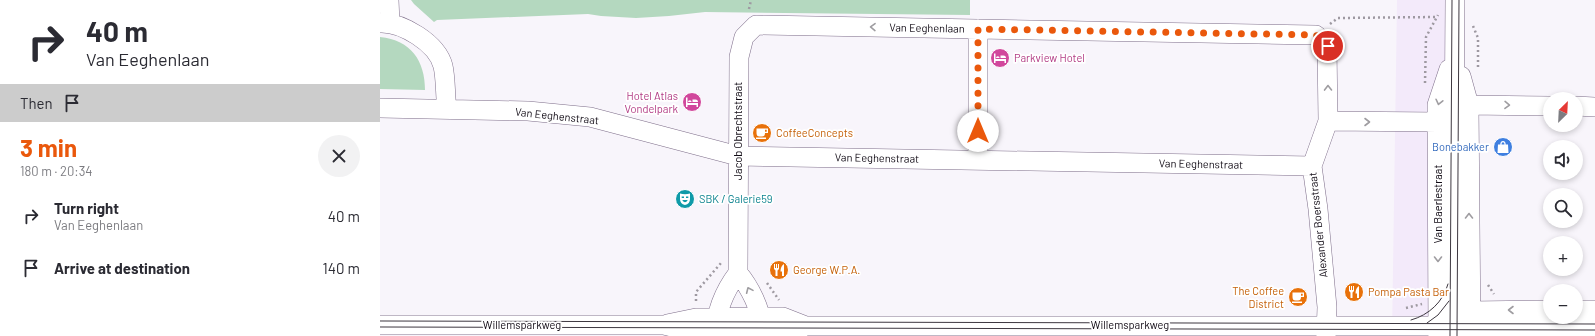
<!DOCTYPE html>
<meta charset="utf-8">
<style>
:root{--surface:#fff;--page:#f2f2f3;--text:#2b2b33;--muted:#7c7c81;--accent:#ea580c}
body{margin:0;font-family:Barlow,sans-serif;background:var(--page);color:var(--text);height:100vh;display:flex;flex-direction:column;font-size:15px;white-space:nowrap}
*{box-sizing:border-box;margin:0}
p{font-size:13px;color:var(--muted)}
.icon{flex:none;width:22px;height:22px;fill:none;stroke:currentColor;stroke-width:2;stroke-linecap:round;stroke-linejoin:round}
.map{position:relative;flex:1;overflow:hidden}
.sheet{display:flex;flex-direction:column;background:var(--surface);width:380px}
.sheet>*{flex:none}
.banner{background:#fff;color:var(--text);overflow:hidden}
.needle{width:26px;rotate:24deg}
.fabs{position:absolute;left:1163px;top:92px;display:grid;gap:8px}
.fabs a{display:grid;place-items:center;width:40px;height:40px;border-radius:50%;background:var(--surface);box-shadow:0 2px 6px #0003;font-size:20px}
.pin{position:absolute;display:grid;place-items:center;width:34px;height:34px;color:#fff;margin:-17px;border:2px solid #fff;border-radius:50%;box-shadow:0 1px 4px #0007}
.me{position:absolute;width:44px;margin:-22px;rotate:0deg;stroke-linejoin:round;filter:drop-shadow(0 0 3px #0008)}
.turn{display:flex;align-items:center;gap:14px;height:84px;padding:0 20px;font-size:18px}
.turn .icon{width:52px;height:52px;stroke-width:2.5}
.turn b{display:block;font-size:28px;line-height:34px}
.then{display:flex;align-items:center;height:38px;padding:0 20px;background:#0003;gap:8px;font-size:15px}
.round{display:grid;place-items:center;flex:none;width:42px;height:42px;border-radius:21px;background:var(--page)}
.headline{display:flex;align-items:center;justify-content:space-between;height:68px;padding:0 20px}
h1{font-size:24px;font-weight:700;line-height:30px;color:var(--accent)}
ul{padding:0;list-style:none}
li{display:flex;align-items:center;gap:12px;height:52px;padding:0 20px}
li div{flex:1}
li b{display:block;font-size:15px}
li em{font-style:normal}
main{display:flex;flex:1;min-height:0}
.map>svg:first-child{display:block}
</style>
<main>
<section class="sheet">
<div class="banner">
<div class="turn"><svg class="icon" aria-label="right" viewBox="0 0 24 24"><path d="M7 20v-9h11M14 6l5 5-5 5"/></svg><div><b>40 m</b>Van Eeghenlaan</div></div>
<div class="then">Then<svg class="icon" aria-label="arrive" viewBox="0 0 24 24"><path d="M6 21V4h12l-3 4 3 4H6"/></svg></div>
</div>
<div class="headline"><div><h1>3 min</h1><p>180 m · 20:34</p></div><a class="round"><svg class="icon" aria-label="close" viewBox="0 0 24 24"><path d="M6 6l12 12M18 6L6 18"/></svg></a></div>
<ul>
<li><svg class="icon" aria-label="right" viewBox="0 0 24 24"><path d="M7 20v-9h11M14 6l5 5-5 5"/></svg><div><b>Turn right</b><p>Van Eeghenlaan</p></div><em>40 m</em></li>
<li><svg class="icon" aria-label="arrive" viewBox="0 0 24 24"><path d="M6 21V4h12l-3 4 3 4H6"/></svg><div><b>Arrive at destination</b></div><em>140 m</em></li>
</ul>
</section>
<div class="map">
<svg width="1215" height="336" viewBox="0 0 1215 336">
<rect width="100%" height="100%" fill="#f8f5fb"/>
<!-- built -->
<path fill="#f3eafa" d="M1017,0H1068L1062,336H1012Z"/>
<!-- green -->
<path fill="#b4d8bf" d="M31,0H590V15L325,12L289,16L256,18L221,16L208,14L57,20L54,22L34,4Z
M0,37C31,40 45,61 45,90L0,89Z"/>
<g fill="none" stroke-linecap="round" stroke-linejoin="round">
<defs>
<path id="minor" d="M9,0L10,23
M0,23C22,22 57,43 63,66C66,79 65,95 67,109
M598,29V160
M1081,76L1089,105L1091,336
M1089,105L1170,106
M1196,106L1215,107
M0,108L148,111L210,117L358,156L932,166
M948,121L1058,122
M358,273C369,286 382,310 381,327
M1196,310H1215
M1079,316L1091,311L1170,310
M287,324L316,318L381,317H403L426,326
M0,325H284L316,333L380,334L411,332L426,326H1058L1215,327
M338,336C333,315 345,290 358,273L359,57L364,37L376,25L936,35L947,46L948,121L932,166L938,209L947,307L946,336
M1058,336L1057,105L1069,69
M1073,336L1075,0"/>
</defs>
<!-- minor casing -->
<use href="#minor" stroke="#7e6e8a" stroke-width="20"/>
<!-- path -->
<path stroke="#9e99a1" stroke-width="2.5" stroke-dasharray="2 3" stroke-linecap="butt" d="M369,9L371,0
M950,24L958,18L1056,17
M1093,26L1098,38V70
M1045,83L1046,37L1058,15
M387,283L399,300
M1108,285L1114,294
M316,301V292L341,263
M1026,308L1042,304"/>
<!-- minor -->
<use href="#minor" stroke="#fff" stroke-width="19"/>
<!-- tram -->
<path stroke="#3d3740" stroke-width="1" d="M1031,320C1049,315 1063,302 1068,284
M0,321L1215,324
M1047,323L1058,315L1069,301
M0,327L1215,330
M1070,336L1072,0
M1077,336L1079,0"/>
</g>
<!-- one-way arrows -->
<defs><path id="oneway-chevron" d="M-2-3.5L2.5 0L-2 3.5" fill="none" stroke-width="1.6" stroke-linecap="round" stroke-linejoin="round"/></defs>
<g stroke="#9f9da1">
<use href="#oneway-chevron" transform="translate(493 27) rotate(-179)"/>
<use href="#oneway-chevron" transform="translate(948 88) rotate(-91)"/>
<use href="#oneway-chevron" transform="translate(1059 102) rotate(103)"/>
<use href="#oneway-chevron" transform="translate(1127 105) rotate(1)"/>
<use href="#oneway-chevron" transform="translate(987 122)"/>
<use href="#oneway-chevron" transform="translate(1089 216) rotate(-90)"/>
<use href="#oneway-chevron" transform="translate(1058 259) rotate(90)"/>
<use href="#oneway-chevron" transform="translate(369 290) rotate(-114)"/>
<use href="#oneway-chevron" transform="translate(1131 310) rotate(-180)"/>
</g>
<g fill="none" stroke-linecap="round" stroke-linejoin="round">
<!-- route -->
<path stroke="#ea580c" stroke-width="7" stroke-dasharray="0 12.6" d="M598,131V29L936,35L948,46"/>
</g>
<!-- icons -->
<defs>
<symbol id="hotel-disc" viewBox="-11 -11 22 22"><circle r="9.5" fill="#d1479c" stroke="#fff"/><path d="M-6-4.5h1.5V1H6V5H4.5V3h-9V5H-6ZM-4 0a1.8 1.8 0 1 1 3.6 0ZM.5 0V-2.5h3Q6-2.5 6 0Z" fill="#fff"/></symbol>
<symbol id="cafe-disc" viewBox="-11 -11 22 22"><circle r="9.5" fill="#e8710a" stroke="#fff"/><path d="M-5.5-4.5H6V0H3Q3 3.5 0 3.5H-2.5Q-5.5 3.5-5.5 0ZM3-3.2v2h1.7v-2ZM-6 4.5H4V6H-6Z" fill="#fff"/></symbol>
<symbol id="shop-disc" viewBox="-11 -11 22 22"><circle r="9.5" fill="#3f7fe0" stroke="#fff"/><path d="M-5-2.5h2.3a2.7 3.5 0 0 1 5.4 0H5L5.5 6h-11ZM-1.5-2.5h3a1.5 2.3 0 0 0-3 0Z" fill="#fff"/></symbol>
<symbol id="theatre-disc" viewBox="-11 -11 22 22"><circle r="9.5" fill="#0f9aa8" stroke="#fff"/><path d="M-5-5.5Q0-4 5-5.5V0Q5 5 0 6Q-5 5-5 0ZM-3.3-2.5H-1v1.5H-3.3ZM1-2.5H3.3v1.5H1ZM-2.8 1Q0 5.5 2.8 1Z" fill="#fff"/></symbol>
<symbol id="restaurant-disc" viewBox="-11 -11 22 22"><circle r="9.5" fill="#e8710a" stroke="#fff"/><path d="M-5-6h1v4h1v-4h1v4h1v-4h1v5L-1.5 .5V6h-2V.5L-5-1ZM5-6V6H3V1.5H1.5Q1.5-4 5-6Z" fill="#fff"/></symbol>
</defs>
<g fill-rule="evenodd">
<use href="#hotel-disc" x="609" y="47" width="22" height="22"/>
<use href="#hotel-disc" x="301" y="91" width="22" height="22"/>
<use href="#cafe-disc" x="371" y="122" width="22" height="22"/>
<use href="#shop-disc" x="1112" y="136" width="22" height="22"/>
<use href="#theatre-disc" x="294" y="188" width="22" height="22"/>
<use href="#restaurant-disc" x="388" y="259" width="22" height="22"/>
<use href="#restaurant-disc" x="963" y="281" width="22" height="22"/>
<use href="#cafe-disc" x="907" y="286" width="22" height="22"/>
</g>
<g text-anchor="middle" stroke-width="3.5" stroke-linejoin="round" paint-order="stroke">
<!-- street labels -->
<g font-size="11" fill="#100a14" stroke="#fff">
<text transform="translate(547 28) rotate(1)" y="4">Van Eeghenlaan</text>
<text transform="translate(177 116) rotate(6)" y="4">Van Eeghenstraat</text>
<text transform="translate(358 131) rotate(-90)" y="4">Jacob Obrechtstraat</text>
<text transform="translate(497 158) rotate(1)" y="4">Van Eeghenstraat</text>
<text transform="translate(821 164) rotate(1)" y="4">Van Eeghenstraat</text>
<text transform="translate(1058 204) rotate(-90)" y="4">Van Baerlestraat</text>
<text transform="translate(938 225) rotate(-96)" y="4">Alexander Boersstraat</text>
<text x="142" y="329">Willemsparkweg</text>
<text x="750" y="329">Willemsparkweg</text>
</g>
<!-- hotel labels -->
<g font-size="11" fill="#b23c85" stroke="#fff" text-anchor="start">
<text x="634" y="62">Parkview Hotel</text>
<text x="298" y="100" text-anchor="end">Hotel Atlas<tspan x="298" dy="13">Vondelpark</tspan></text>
</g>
<!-- food labels -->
<g font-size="11" fill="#c56008" stroke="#fff" text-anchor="start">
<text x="396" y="137">CoffeeConcepts</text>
<text x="413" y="274">George W.P.A.</text>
<text x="904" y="295" text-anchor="end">The Coffee<tspan x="904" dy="13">District</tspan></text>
<text x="988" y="296">Pompa Pasta Bar</text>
</g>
<!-- shop labels -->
<g font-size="11" fill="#366cbe" stroke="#fff" text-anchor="end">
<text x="1109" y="151">Bonebakker</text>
</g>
<!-- culture labels -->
<g font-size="11" fill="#0d838f" stroke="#fff" text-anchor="start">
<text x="319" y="203">SBK / Galerie59</text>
</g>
</g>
</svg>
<div class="fabs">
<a><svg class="needle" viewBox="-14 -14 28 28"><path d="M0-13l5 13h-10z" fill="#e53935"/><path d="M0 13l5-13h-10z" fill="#7c7c81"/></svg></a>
<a><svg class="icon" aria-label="sound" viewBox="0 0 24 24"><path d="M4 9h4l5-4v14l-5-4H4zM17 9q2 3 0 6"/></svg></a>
<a><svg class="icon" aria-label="search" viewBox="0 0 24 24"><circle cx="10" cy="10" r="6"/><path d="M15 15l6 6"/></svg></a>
<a>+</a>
<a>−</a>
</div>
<div class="pin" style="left:948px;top:46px;background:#d93025"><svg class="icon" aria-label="arrive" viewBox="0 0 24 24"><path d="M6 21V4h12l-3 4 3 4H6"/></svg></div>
<svg class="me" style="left:598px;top:131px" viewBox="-20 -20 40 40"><circle r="19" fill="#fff"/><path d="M0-13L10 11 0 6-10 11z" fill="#ea580c"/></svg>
</div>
</main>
